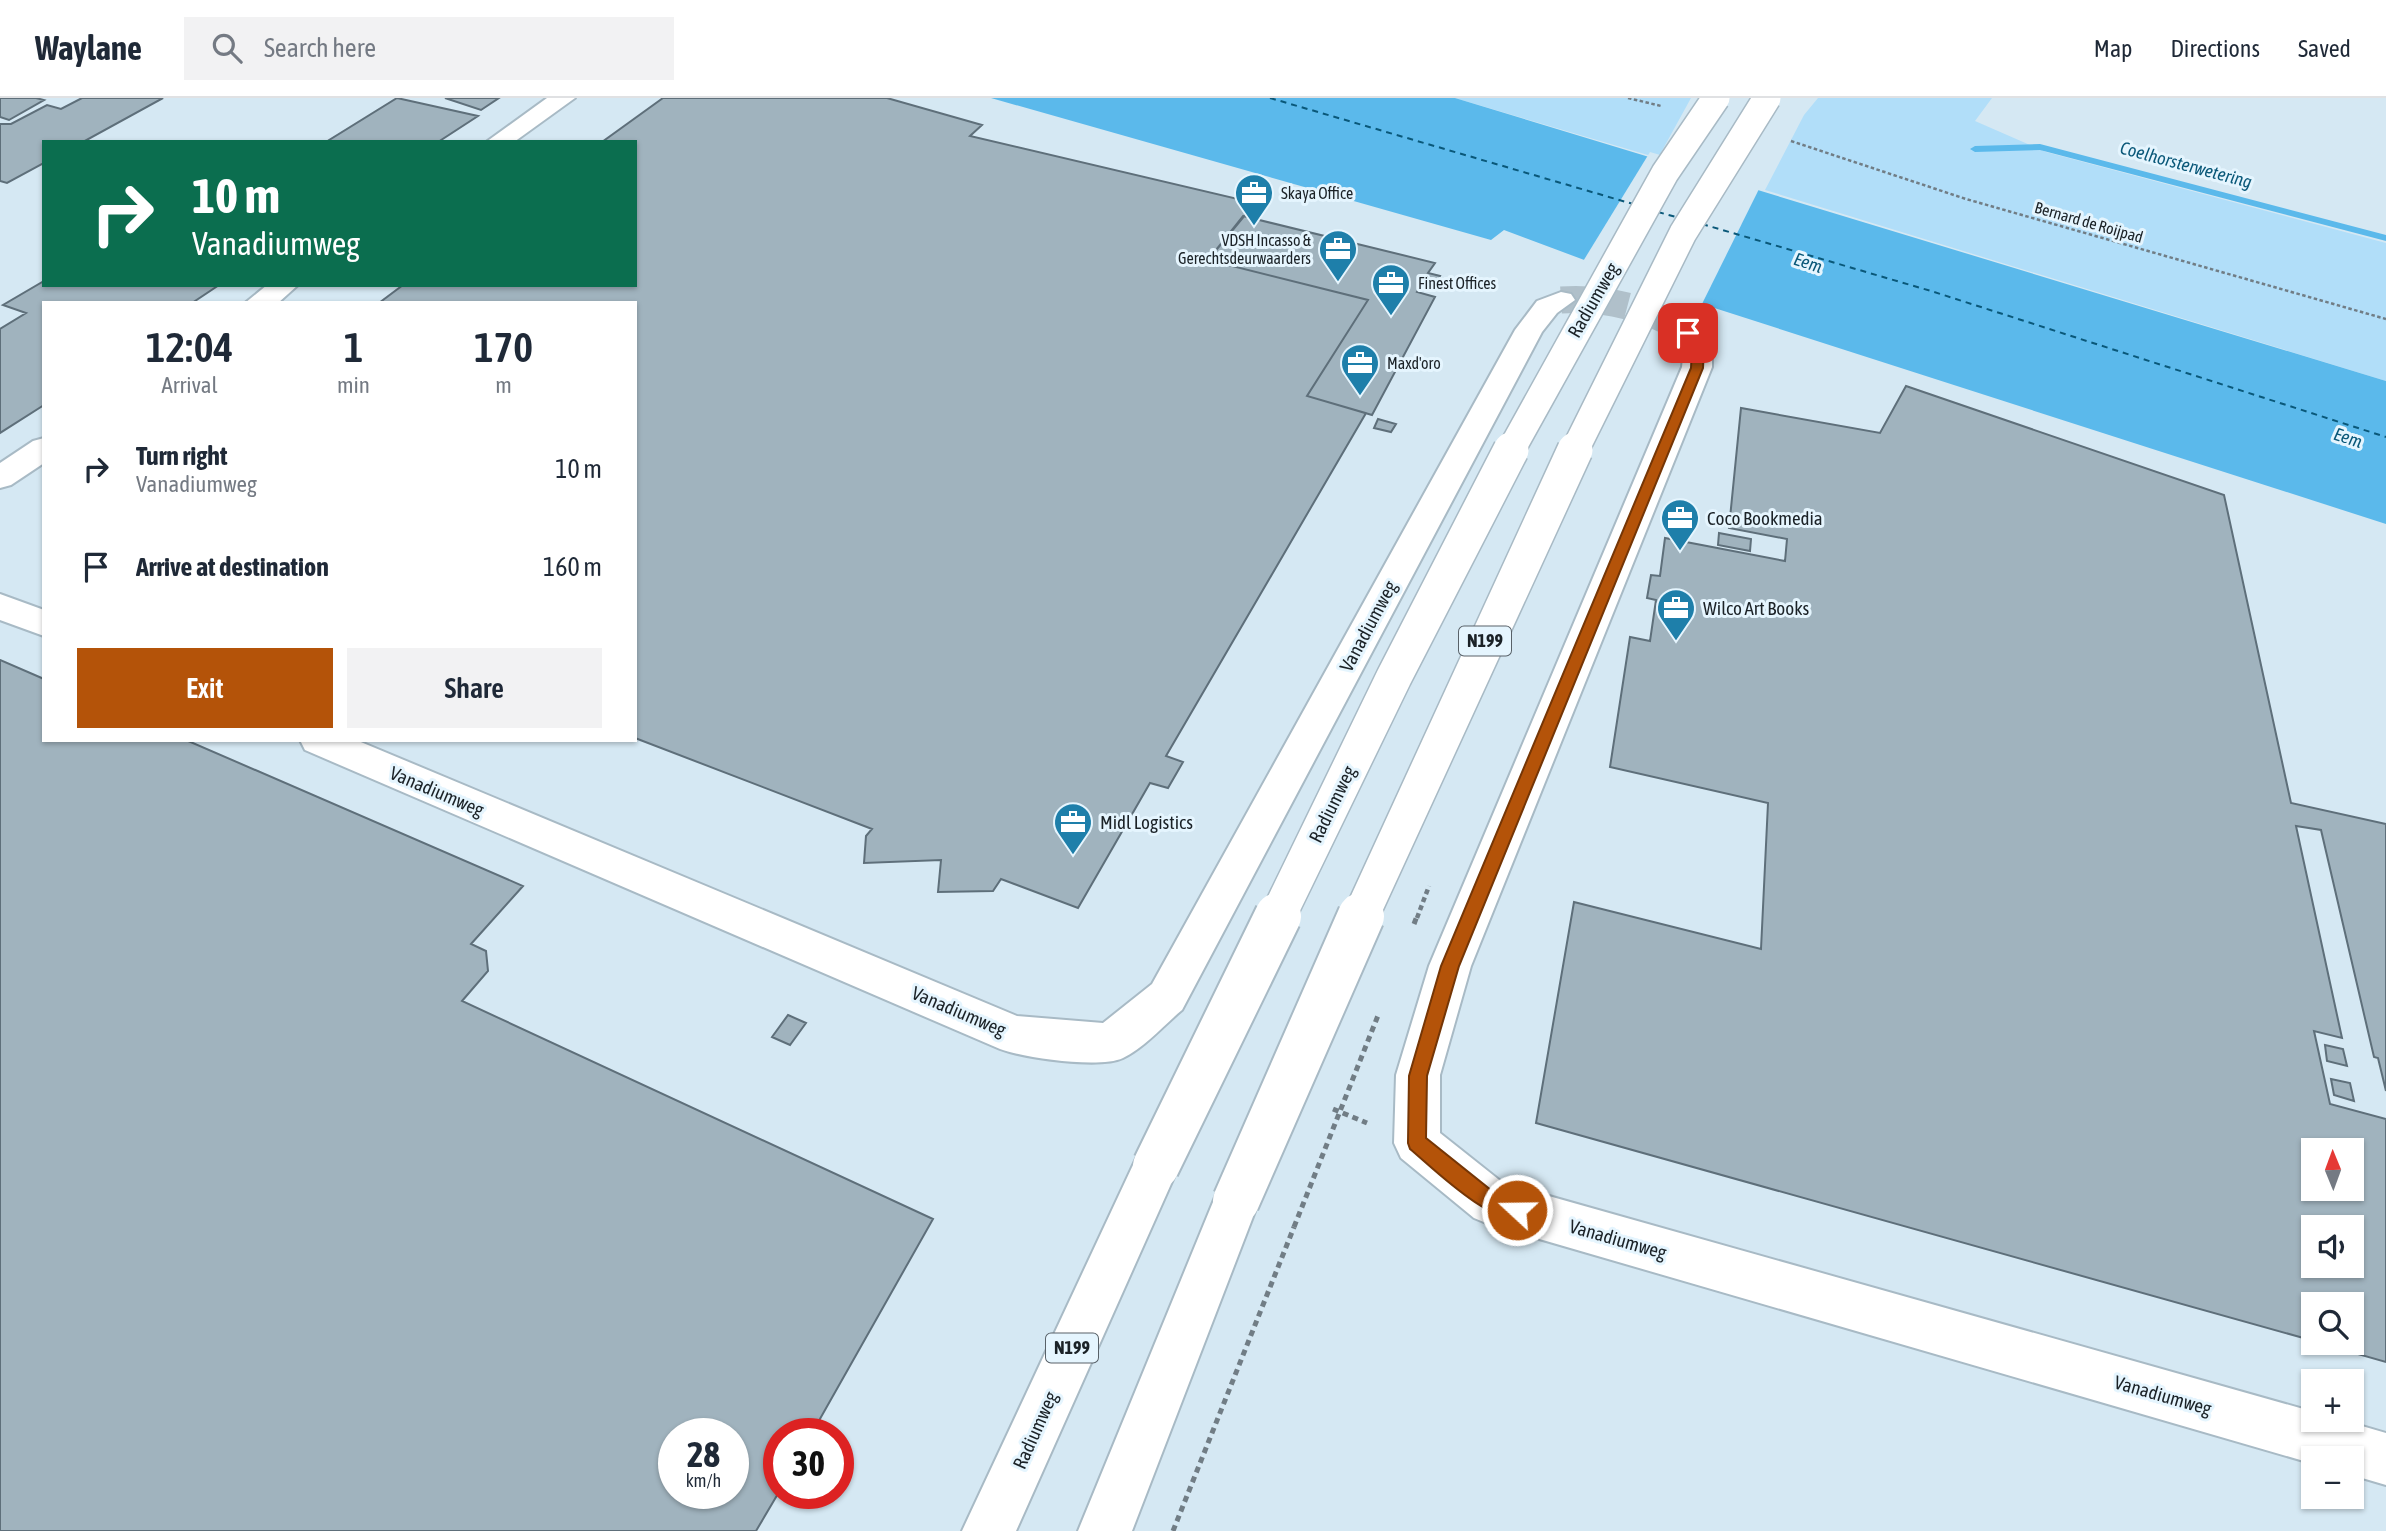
<!DOCTYPE html>
<meta charset="utf-8">
<style>
:root{--surface:#fff;--page:#f2f2f3;--text:#1f2937;--muted:#747a83;--line:#e0e1e3;--accent:#b45309}
body{margin:0;font-family:"Asap Condensed",sans-serif;background:var(--page);color:var(--text);height:100vh;display:flex;flex-direction:column;font-size:26px;white-space:nowrap}
*{box-sizing:border-box;margin:0}
p{font-size:23px;color:var(--muted)}
.icon{flex:none;width:38px;height:38px;fill:none;stroke:currentColor;stroke-width:2;stroke-linecap:round;stroke-linejoin:round}
.map{position:relative;flex:1;overflow:hidden}
.sheet{position:absolute;left:42px;top:203px;width:595px;height:441px;display:flex;flex-direction:column;background:var(--surface);border-radius:0px;box-shadow:0 2px 5px #0004}
.sheet>*{flex:none}
.guide{position:absolute;left:42px;top:42px;width:595px;height:147px;border-radius:0px;box-shadow:0 2px 5px #0004;background:#0b6e4f;color:#fff;overflow:hidden}
.needle{width:46px;rotate:359deg}
.tools{position:absolute;left:2301px;top:1040px;display:grid;gap:14px}
.tools a{display:grid;place-items:center;width:63px;height:63px;border-radius:0px;background:var(--surface);box-shadow:0 2px 5px #0004;font-size:35px}
.speed{position:absolute;left:658px;top:1320px;display:flex;gap:14px;font-size:35px;font-weight:700;text-align:center}
.speed>*{display:grid;place-content:center;width:91px;height:91px;border-radius:50%;background:var(--surface);box-shadow:0 2px 5px #0004;line-height:1}
.speed small{font-size:18px;font-weight:400}
.speed .limit{border:10px solid #d22;background:#fff;color:#111}
.pin{position:absolute;display:grid;place-items:center;width:60px;height:60px;color:#fff;margin:-30px;border-radius:14px;box-shadow:0 4px 10px #0006}
.me{position:absolute;width:77px;margin:-38px;rotate:291deg;stroke-linejoin:round;filter:drop-shadow(0 0 5px #0008)}
.turn{display:flex;align-items:center;gap:24px;height:147px;padding:0 35px;font-size:32px}
.turn .icon{width:91px;height:91px;stroke-width:2.5}
.turn b{display:block;font-size:49px;line-height:60px}
.eta{display:flex;justify-content:space-evenly;align-items:center;height:119px;text-align:center}
.eta b{font-size:42px;font-weight:600;line-height:49px}
.action{display:flex;gap:14px;margin-top:auto;padding:14px 35px}
.action a{flex:1;height:80px;border-radius:0px;background:var(--accent);color:#fff;font-size:28px;font-weight:600;line-height:80px;text-align:center}
.action a+a{background:var(--page);color:var(--text)}
ul{padding:0;list-style:none}
li{display:flex;align-items:center;gap:21px;height:98px;padding:0 35px}
li div{flex:1}
li b{display:block;font-size:26px}
li em{font-style:normal}
header{display:flex;align-items:center;gap:42px;box-sizing:border-box;height:98px;padding:0 35px;background:var(--surface);border-bottom:2px solid var(--line)}
header strong{font-size:33px}
nav{display:flex;gap:38px;margin-inline-start:auto;font-size:24px}
.search{width:490px;height:63px;background:var(--page);display:flex;align-items:center;gap:18px;box-sizing:border-box;padding:0 24px;border-radius:0px;color:var(--muted);font-size:26px}
.map>svg:first-child{display:block}
</style>
<header>
<strong>Waylane</strong>
<div class="search"><svg class="icon" aria-label="search" viewBox="0 0 24 24"><circle cx="10" cy="10" r="6"/><path d="M15 15l6 6"/></svg>Search here</div>
<nav><a>Map</a><a>Directions</a><a>Saved</a></nav>
</header>
<div class="map">
<svg width="2386" height="1433" viewBox="0 0 2386 1433">
<rect width="100%" height="100%" fill="#d5e8f3"/>
<!-- green -->
<path fill="#b1def9" d="M1455,0H1691L1658,60Z
M1818,0H1992L1975,23L2046,54L2386,145V283L1765,92L1804,17Z"/>
<!-- water -->
<path fill="#5bb9eb" d="M991,0H1455L2386,283V426L1702,206L1504,132L1491,142Z"/>
<!-- pier -->
<path fill="#d5e8f3" d="M1650,54L1761,87L1700,210L1582,165Z"/>
<g fill="none" stroke-linecap="round" stroke-linejoin="round">
<!-- stream -->
<path fill="#5bb9eb" fill-rule="evenodd" d="M2040,46L2386,137V143L2040,52L1975,54L1970,51L1975,48Z"/>
<!-- ferry -->
<path stroke="#0a5879" stroke-width="2" stroke-dasharray="6 5" stroke-linecap="butt" d="M1270,0L1633,106
M1658,114L1676,119
M1702,126L1931,193L2386,339"/>
</g>
<!-- building -->
<path fill="#a0b3be" stroke="#5e6f7a" stroke-width="2" fill-rule="evenodd" d="M0,0H36L44,2L9,22L0,19Z
M82,0H163L83,44H44V65L7,85L0,83V26H11L47,7L61,11Z
M397,0L478,18L438,44H326Z
M445,0H499L481,12Z
M663,0H887L982,27L970,38L1255,105L1208,162L1368,202L1307,298L1366,315L1166,658L1183,664L1168,690L1150,685L1078,810L1001,781L993,793L938,794L941,762L864,765L866,738L872,731L635,640V205H379L403,187H635V44H602Z
M1243,118L1435,165L1428,175L1440,178L1433,190L1421,187L1417,194L1435,199L1372,317L1307,298L1368,202L1208,162Z
M44,183V187H219L192,205H44V307L0,335V231L26,215L3,207Z
M1906,288L2224,397L2291,705L2386,726V993L2378,960L2374,959L2321,732L2296,728L2342,940L2314,933L2330,1006L2386,1021V1264L2316,1244H2352V1206H2314V1243L1536,1025L1574,804L1761,851L1768,705L1610,669L1630,539L1650,543L1656,502L1647,500L1651,477L1660,478L1665,440L1785,463L1787,441L1729,430L1741,310L1880,335ZM2314,1052H2352V1090H2314ZM2314,1129H2352V1167H2314Z
M1378,321L1396,326L1391,334L1374,330Z
M1719,435L1751,441L1750,453L1718,447Z
M0,562L44,581V642H186L523,788L471,846L486,853L488,873L462,903L933,1121L812,1335H779V1394L756,1433H0ZM674,1335H733V1395H674Z
M788,917L806,925L790,947L772,939Z
M2325,947L2343,951L2347,968L2327,963Z
M2331,981L2350,985L2354,1003L2334,997Z"/>
<g fill="none" stroke-linecap="round" stroke-linejoin="round">
<!-- minor-tunnel -->
<path stroke="#b0c0ca" stroke-width="27" stroke-dasharray="27 13" stroke-linecap="butt" d="M1561,202C1607,199 1649,210 1688,235"/>
<defs>
<path id="minor" d="M547,0H575L514,44H486Z
M267,187H298L278,205H245Z
M1561,194L1571,196L1575,202L1557,215L1542,234L1182,912C1164,927 1144,950 1123,960C1100,971 1024,960 1000,951L305,652L300,642H356L1017,918L1103,925L1152,886L1515,232L1537,203Z
M1688,227L1698,229L1712,250V269L1471,868L1440,977V1035L1503,1085L2314,1314V1321H2338L2386,1335V1387L2352,1377V1360H2314V1366L1491,1127L1474,1120L1401,1060L1394,1045L1396,977L1429,868L1682,269L1684,250L1674,235L1678,229Z
M44,340V365L11,387L0,390V365L33,343Z
M0,496L44,512V538L0,522Z"/>
<path id="primary" d="M1156,1046L1172,1052L1179,1068L1016,1433H962L1140,1052Z
M1236,1080L1252,1087L1259,1103L1132,1433H1078L1220,1087Z"/>
</defs>
<!-- minor casing -->
<use href="#minor" stroke="#a8bac5" stroke-width="4"/>
<!-- primary casing -->
<use href="#primary" stroke="#a8bac5" stroke-width="4"/>
<!-- path-far1 -->
<path stroke="#717d85" stroke-width="2.5" stroke-dasharray="3.5 2.5" stroke-linecap="butt" d="M1628,0L1661,8
M1791,43L1966,101L2386,221"/>
<!-- path -->
<path stroke="#717d85" stroke-width="5" stroke-dasharray="6 4.5" stroke-linecap="butt" d="M1333,1011L1367,1025
M1173,1433L1294,1129"/>
<!-- minor -->
<use href="#minor" fill="#fff" fill-rule="evenodd"/>
<!-- primary -->
<use href="#primary" fill="#fff" fill-rule="evenodd"/>
<defs>
<path id="primary-bridge-far2" d="M1510,354L1665,75L1716,0
M1574,354L1683,135L1767,0"/>
<path id="primary-bridge-far1" d="M1277,820L1394,579L1511,352
M1360,820L1575,352"/>
<path id="primary-bridge" d="M1156,1068L1278,818
M1236,1103L1361,818"/>
</defs>
<!-- primary-bridge-far2 casing -->
<use href="#primary-bridge-far2" stroke="#a8bac5" stroke-width="30" stroke-linecap="butt"/>
<!-- primary-bridge-far1 casing -->
<use href="#primary-bridge-far1" stroke="#a8bac5" stroke-width="38" stroke-linecap="butt"/>
<!-- primary-bridge casing -->
<use href="#primary-bridge" stroke="#a8bac5" stroke-width="50" stroke-linecap="butt"/>
<!-- path-bridge-far1 -->
<path stroke="#717d85" stroke-width="4.5" stroke-dasharray="5 3.5" stroke-linecap="butt" d="M1417,820L1429,788"/>
<!-- path-bridge -->
<path stroke="#717d85" stroke-width="5" stroke-dasharray="6 4.5" stroke-linecap="butt" d="M1414,826L1417,818
M1294,1129L1379,915"/>
<!-- primary-bridge-far2 -->
<use href="#primary-bridge-far2" stroke="#fff" stroke-width="27"/>
<!-- primary-bridge-far1 -->
<use href="#primary-bridge-far1" stroke="#fff" stroke-width="35"/>
<!-- primary-bridge -->
<use href="#primary-bridge" stroke="#fff" stroke-width="46"/>
</g>
<!-- route -->
<path fill="#b45309" stroke="#753606" stroke-width="2" d="M1688,231L1693,232L1704,250L1703,270L1459,868L1427,978L1426,1040L1496,1096L1524,1105L1527,1112L1524,1119C1494,1131 1433,1070 1410,1051L1408,1045L1409,978L1441,868L1691,270L1692,250L1683,235Z"/>
<!-- icons -->
<defs>
<symbol id="office-pin" viewBox="-11 -11 22 30"><path d="M0 17L-7.5 6A9.5 9.5 0 1 1 7.5 6Z" fill="#1e7faa" stroke="#e5f5fe"/><path d="M-6-3h4V-5.5h4V-3h4V5H-6ZM-1-4.5V-3h2v-1.5ZM-6 0V1H6V0Z" fill="#fff"/></symbol>
</defs>
<g fill-rule="evenodd">
<use href="#office-pin" x="1232" y="73" width="44" height="60"/>
<use href="#office-pin" x="1316" y="129" width="44" height="60"/>
<use href="#office-pin" x="1369" y="163" width="44" height="60"/>
<use href="#office-pin" x="1338" y="243" width="44" height="60"/>
<use href="#office-pin" x="1658" y="398" width="44" height="60"/>
<use href="#office-pin" x="1654" y="488" width="44" height="60"/>
<use href="#office-pin" x="1051" y="702" width="44" height="60"/>
</g>
<g text-anchor="middle" stroke-width="6" stroke-linejoin="round" paint-order="stroke">
<!-- far-poi labels -->
<g font-size="16" fill="#1b2227" stroke="#e5f5fe" text-anchor="start">
<text x="1281" y="101">Skaya Office</text>
<text x="1311" y="148" text-anchor="end">VDSH Incasso &amp;<tspan x="1311" dy="18">Gerechtsdeurwaarders</tspan></text>
<text x="1418" y="191">Finest Offices</text>
<text x="1387" y="271">Maxd'oro</text>
</g>
<!-- far-street labels -->
<g font-size="16" fill="#1b2227" stroke="#e5f5fe">
<text transform="translate(2089 124) rotate(16)" y="6">Bernard de Roijpad</text>
</g>
<!-- far-water labels -->
<g font-size="18" font-style="italic" fill="#0a5879" stroke="#e5f5fe">
<text transform="translate(2186 67) rotate(15)" y="6">Coelhorsterwetering</text>
<text transform="translate(1808 165) rotate(18)" y="6">Eem</text>
<text transform="translate(2348 340) rotate(18)" y="6">Eem</text>
</g>
<!-- shield labels -->
<g fill="#e5f5fe" stroke="#586168" stroke-width="2">
<rect x="1459" y="528.5" width="52" height="29" rx="5"/>
<rect x="1046" y="1235.5" width="52" height="29" rx="5"/>
</g>
<g font-size="18" font-weight="bold" fill="#1b2227">
<text x="1485" y="549">N199</text>
<text x="1072" y="1256">N199</text>
</g>
<!-- street labels -->
<g font-size="19" fill="#1b2227" stroke="#e5f5fe">
<text transform="translate(1593 202) rotate(-60)" y="7">Radiumweg</text>
<text transform="translate(1368 528) rotate(-62)" y="7">Vanadiumweg</text>
<text transform="translate(437 693) rotate(23)" y="7">Vanadiumweg</text>
<text transform="translate(1332 706) rotate(-64)" y="7">Radiumweg</text>
<text transform="translate(959 913) rotate(23)" y="7">Vanadiumweg</text>
<text transform="translate(1618 1141) rotate(16)" y="7">Vanadiumweg</text>
<text transform="translate(2163 1297) rotate(16)" y="7">Vanadiumweg</text>
<text transform="translate(1035 1332) rotate(-66)" y="7">Radiumweg</text>
</g>
<!-- poi labels -->
<g font-size="19" fill="#1b2227" stroke="#e5f5fe" text-anchor="start">
<text x="1707" y="427">Coco Bookmedia</text>
<text x="1703" y="517">Wilco Art Books</text>
<text x="1100" y="731">Midl Logistics</text>
</g>
</g>
</svg>
<div class="tools">
<a><svg class="needle" viewBox="-14 -14 28 28"><path d="M0-13l5 13h-10z" fill="#e53935"/><path d="M0 13l5-13h-10z" fill="#747a83"/></svg></a>
<a><svg class="icon" aria-label="sound" viewBox="0 0 24 24"><path d="M4 9h4l5-4v14l-5-4H4zM17 9q2 3 0 6"/></svg></a>
<a><svg class="icon" aria-label="search" viewBox="0 0 24 24"><circle cx="10" cy="10" r="6"/><path d="M15 15l6 6"/></svg></a>
<a>+</a>
<a>−</a>
</div>
<div class="speed"><div>28<small>km/h</small></div><div class="limit">30</div></div>
<div class="pin" style="left:1688px;top:235px;background:#d93025"><svg class="icon" aria-label="arrive" viewBox="0 0 24 24"><path d="M6 21V4h12l-3 4 3 4H6"/></svg></div>
<svg class="me" style="left:1517px;top:1112px" viewBox="-20 -20 40 40"><circle r="17" fill="#b45309" stroke="#fff" stroke-width="3"/><path d="M0-11L8 9 0 5-8 9z" fill="#fff"/></svg>
<div class="guide">
<div class="turn"><svg class="icon" aria-label="right" viewBox="0 0 24 24"><path d="M7 20v-9h11M14 6l5 5-5 5"/></svg><div><b>10 m</b>Vanadiumweg</div></div>
</div>
<section class="sheet">
<div class="eta">
<div><b>12:04</b><p>Arrival</p></div>
<div><b>1</b><p>min</p></div>
<div><b>170</b><p>m</p></div>
</div>
<ul>
<li><svg class="icon" aria-label="right" viewBox="0 0 24 24"><path d="M7 20v-9h11M14 6l5 5-5 5"/></svg><div><b>Turn right</b><p>Vanadiumweg</p></div><em>10 m</em></li>
<li><svg class="icon" aria-label="arrive" viewBox="0 0 24 24"><path d="M6 21V4h12l-3 4 3 4H6"/></svg><div><b>Arrive at destination</b></div><em>160 m</em></li>
</ul>
<div class="action"><a>Exit</a><a>Share</a></div>
</section>
</div>
